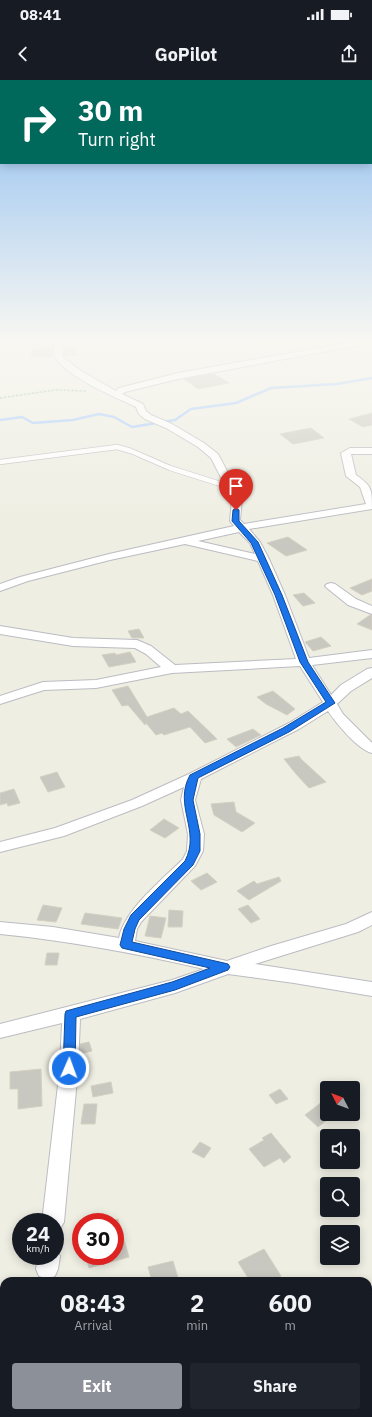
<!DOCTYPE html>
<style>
:root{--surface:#171b24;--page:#20242c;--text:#f1f3f6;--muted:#9ea1a6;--accent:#8c9099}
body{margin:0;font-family:"IBM Plex Sans",sans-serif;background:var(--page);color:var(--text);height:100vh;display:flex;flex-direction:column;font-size:15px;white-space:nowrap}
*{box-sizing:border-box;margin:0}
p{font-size:13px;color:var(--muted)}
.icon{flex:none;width:22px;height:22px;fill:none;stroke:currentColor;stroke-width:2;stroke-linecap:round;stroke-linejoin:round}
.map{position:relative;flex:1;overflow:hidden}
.side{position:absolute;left:0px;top:1197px;width:372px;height:140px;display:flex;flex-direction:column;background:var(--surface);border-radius:12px 12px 0 0;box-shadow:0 2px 10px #0003}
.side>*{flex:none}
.banner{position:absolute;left:0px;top:0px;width:372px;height:84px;box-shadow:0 2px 10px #0003;background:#00695c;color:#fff;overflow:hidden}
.needle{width:26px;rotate:312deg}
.fabs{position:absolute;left:320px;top:1001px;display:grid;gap:8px}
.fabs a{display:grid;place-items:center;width:40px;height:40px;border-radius:4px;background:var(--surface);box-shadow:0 2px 10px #0003;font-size:20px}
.speed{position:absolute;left:12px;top:1133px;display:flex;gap:8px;font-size:20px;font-weight:700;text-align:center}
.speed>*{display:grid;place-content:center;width:52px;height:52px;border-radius:50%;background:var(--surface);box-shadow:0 2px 10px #0003;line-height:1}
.speed small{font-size:10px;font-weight:400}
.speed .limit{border:6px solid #d22;background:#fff;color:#111}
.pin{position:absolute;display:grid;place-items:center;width:34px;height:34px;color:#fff;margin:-41px -17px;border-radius:50% 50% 50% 0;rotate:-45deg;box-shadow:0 0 4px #0007}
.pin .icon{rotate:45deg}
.me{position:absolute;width:44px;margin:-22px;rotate:2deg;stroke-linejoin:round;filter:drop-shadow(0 0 3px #0008)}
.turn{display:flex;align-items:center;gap:14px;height:84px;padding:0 12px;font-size:18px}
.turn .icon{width:52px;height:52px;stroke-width:2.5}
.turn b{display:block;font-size:28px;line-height:34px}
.eta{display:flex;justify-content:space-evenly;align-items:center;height:68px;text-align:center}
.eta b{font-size:24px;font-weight:700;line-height:28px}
.button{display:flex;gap:8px;margin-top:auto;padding:8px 12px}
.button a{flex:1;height:46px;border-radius:4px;background:var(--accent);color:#fff;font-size:16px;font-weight:700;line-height:46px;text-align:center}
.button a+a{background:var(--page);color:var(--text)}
.status{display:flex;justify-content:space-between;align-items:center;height:28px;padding:0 20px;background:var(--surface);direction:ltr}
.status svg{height:11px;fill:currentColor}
header{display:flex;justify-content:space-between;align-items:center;height:52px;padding:0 12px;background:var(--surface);font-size:18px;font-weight:700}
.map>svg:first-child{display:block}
</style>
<div class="status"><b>08:41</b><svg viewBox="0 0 49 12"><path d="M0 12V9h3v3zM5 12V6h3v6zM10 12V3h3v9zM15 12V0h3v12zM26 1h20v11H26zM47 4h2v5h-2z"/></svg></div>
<header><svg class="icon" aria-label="back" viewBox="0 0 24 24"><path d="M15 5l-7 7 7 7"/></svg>GoPilot<svg class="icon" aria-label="share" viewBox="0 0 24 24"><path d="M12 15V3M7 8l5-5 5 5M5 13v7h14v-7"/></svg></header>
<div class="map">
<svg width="372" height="1337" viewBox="0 0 372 1337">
<rect width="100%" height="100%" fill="#efeee3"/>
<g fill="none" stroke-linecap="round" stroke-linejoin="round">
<!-- stream -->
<path stroke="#a3caff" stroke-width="2.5" d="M0,340L22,337L33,343L73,340L99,334L114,337L132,347L175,340L191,329L236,323L271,308L337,304L372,298"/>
</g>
<!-- building -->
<path fill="#c9c8c0" stroke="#d4d0c1" d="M69,265L77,275L64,276V266Z
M53,267V277H31V270Z
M214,294L229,303L198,309L184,299Z
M372,333V345L363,347L349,339Z
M311,348L324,358L293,364L280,354Z
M288,457L307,470L286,476L267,463Z
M372,499V511L362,515L350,508Z
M304,513L315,523L303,526L293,515Z
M370,535H372V550L357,544Z
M139,549L144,558H132L128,551Z
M321,557L331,566L313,571L305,562Z
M130,572L136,582L109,587L102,575L115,573L116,575Z
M128,606L147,637L174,628L181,634L188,631L217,659L205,663L190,647L164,655L162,653L156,655L146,643L145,645L128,625L122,626L112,610Z
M273,611L295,629L287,635L266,624L257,617Z
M253,649L261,655L236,667L227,659Z
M299,676L301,679L326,702L309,708L296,694L284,679Z
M57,692L65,707L48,712L40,697Z
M14,709L20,723L8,726L7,723L0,725V713Z
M234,722L236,732L255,743L242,752L214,735L211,724Z
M164,739L179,748L165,758L150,750Z
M207,793L217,802L201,810L191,801Z
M279,797L281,801L249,820L237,811L254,801L257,804Z
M43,825L62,828L56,842L37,840Z
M248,825L260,839L251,843L238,829Z
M169,830L183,831L182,847H168Z
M85,833L122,838L118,849L81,844Z
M150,836L166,838L161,858L145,856Z
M47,873H59L57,885H45Z
M89,962L92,971L80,974V964Z
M41,989L42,1026L18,1029V1009H10V992Z
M111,1002L113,1013L93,1017L91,1006Z
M280,1009L288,1019L276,1024L269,1015Z
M327,1018V1040L318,1047L305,1035Z
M84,1024H97L95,1044H81Z
M271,1053L291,1077L284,1083L280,1078L264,1087L249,1069L264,1060L262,1058Z
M200,1062L211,1068L204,1078L192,1072Z
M118,1139L129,1177L89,1188L86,1176H115V1140Z
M264,1169L281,1196L272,1201H250L238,1182Z
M173,1181L179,1201H152L148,1187Z"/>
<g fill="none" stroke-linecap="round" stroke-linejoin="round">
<defs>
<path id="lane" d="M0,382L117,367L131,371L170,388L230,407"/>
<path id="street" d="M54,262H62L63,277L81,291L116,311L119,308L178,293L352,262H369L365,264L178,299L125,312L122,314L143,324L146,331L151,335L172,344L204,363L218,374L242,419L240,440L244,444L366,424L360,407L346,396L341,373L350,368H372V374H351L356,395C372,406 372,409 372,429L249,449L260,462L269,479L285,515L309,578L372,570V578L312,585L331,615L341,605L367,589L372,588V598L351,611L337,624L343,634L372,663V673C358,670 336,643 328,631L299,649L201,699L195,720L204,754L203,771L195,786L141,842L137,849L135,861L227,881L271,866L346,844L372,832V845L358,852L255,884L372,902V916L294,903L228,894L175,913L80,939L78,988L64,1142L60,1149L55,1151V1142H42L60,988L62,943L0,958V944L172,900L204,889C135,873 70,861 0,854V842L53,847L119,858C124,830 163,799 183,779L187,771L188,754L181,720L184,707L142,726L64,756L0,772V762L55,748L132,720L189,694L289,643L323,622L300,586L172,593L96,608L44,610L0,624V616L43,602L96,600L161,587L146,574L135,568L73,566L0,554V546L73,558L137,560L151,566L175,585L296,579L273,515L258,481L185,464L110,480L28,501L0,511V504L20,497L109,474L234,446L230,441L232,419L211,378L198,367L166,348L145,339L139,334L136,327C111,315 73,300 55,278ZM239,452L250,463L255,474L198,461Z
M331,503L335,504L356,519L372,526V534L348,525L327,508L325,506L327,504Z
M55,1168L60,1176L58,1189L55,1196L47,1199L39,1196L36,1189L38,1176H55Z"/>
</defs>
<!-- lane casing -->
<use href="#lane" stroke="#bbbcc2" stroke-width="6"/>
<!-- street casing -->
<use href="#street" stroke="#bbbcc2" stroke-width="2"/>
<!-- path -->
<path stroke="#96c6aa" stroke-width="1.5" stroke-dasharray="2.5 1.5" stroke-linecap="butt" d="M0,318L55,310L87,311"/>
<!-- lane -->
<use href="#lane" stroke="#fff" stroke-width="4.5"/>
<!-- street -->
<use href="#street" fill="#fff" fill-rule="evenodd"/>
</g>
<!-- sky -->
<linearGradient id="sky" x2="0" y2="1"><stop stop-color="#8cbdf1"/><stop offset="0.58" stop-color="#f8f7f2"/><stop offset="1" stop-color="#f8f7f2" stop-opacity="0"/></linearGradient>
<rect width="372" height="449" fill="url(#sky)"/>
<!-- route -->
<path fill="#1a73e8" stroke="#114b97" d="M236,428L239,430V441L258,462L282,515L308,582L335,623L289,652L198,698L193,720L200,754V771L193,785L139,840L135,849L132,862L224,883L228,884L230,887L228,890L175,910L76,937L75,988L73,992L69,993L65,992L63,988L65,934L66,931L172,902L210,888L126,869L122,868L120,865L124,849L131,835L185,781C201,750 173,726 190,695L283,648L326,622L300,582L275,515L251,463L232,441L233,430Z"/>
</svg>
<div class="fabs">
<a><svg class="needle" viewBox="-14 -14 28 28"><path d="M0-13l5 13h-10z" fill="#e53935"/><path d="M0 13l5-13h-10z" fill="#9ea1a6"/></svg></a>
<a><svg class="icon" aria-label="sound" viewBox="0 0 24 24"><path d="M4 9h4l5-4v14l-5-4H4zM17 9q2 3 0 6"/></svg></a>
<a><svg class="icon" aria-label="search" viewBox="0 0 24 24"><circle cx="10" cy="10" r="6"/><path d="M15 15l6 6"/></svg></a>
<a><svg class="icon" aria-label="layers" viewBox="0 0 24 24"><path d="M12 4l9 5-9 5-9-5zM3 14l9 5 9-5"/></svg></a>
</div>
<div class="speed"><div>24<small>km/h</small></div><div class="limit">30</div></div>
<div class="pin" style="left:236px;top:430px;background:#d93025"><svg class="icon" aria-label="arrive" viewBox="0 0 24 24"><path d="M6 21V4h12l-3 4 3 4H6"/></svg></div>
<svg class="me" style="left:69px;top:988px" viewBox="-20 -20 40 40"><circle r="17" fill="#1a73e8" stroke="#fff" stroke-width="3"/><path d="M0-11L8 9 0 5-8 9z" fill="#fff"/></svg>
<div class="banner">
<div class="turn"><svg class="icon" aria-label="right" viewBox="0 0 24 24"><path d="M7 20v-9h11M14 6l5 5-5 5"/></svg><div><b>30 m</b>Turn right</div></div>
</div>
<section class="side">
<div class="eta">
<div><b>08:43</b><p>Arrival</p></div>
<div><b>2</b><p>min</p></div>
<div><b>600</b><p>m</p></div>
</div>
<div class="button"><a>Exit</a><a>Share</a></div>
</section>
</div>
